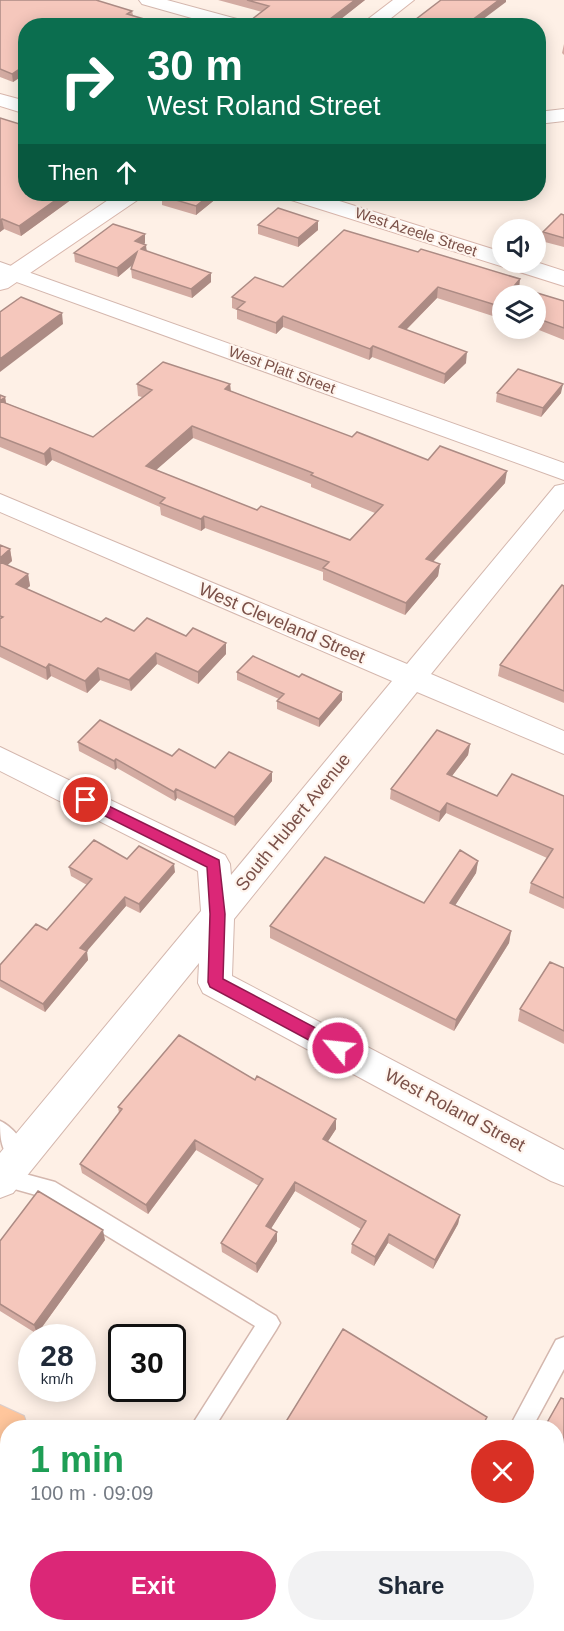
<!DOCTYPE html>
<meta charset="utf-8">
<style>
:root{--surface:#fff;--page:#f2f2f3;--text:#1f2937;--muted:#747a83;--accent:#db2777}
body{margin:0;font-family:Arial,sans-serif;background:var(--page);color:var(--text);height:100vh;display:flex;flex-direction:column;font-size:22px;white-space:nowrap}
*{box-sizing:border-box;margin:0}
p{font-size:20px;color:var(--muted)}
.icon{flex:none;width:33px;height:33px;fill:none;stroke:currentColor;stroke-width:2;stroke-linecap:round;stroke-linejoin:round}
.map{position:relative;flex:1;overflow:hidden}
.sheet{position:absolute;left:0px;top:1420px;width:564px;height:212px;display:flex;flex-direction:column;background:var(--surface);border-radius:24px 24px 0 0;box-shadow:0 3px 15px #0003}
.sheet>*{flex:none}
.banner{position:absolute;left:18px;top:18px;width:528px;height:183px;border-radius:24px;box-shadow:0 3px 15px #0003;background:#0b6e4f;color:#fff;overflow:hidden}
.tools{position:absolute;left:492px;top:219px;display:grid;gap:12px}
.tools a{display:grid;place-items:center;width:54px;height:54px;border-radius:50%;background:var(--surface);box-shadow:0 3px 15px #0003;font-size:30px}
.speed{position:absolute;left:18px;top:1324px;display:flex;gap:12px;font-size:30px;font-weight:700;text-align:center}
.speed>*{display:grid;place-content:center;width:78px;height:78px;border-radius:50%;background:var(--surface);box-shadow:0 3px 15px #0003;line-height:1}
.speed small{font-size:15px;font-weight:400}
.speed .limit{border:3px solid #111;border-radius:9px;background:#fff;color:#111}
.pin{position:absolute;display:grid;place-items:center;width:51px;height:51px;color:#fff;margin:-26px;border:3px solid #fff;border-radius:50%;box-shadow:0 2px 6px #0007}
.me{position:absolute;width:66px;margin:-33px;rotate:298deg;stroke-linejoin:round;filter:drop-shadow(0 0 4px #0008)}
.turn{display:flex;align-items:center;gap:21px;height:126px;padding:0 30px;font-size:27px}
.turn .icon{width:78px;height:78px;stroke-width:2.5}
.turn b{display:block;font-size:42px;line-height:51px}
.then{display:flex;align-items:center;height:57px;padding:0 30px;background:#0003;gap:12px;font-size:22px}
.round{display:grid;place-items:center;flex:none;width:63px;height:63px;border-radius:32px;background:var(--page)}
.headline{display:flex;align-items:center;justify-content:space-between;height:102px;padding:0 30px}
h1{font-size:36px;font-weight:700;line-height:45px;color:#1e9e55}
.primary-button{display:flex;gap:12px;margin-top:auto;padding:12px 30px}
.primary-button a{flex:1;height:69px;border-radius:36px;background:var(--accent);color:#fff;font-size:24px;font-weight:700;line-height:69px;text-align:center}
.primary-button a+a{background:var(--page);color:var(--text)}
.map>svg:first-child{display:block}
</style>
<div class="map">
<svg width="564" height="1631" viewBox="0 0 564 1631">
<rect width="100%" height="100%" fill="#fef0e6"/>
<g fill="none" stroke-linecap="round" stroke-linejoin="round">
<defs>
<path id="lane" d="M0,1121C12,1126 25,1143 31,1155L28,1161L21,1164C1,1157 0,1140 0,1121Z
M3,1168L55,1182L276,1316L280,1323L276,1330L214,1428H190L255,1326L43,1197L0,1185V1169Z
M564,1337V1369L532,1428H509L556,1340Z
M8,1580V1612L0,1615V1584Z
M0,1618L8,1621V1624H11L14,1631H0Z
M500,1624H531L534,1631H503Z"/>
<path id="street" d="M139,0H167L248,22L250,26H220L142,4Z
M564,109V121L538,124V112Z
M0,262L564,463V480L0,276Z
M564,484V509L431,674L564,731V754L417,692L234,919L232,976L564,1150V1186L551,1181L203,993L198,983L199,963L13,1193L0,1198V1153L201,911L198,871L0,771V747L225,855L230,864L231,875L392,681L0,512V494L407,664L555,486Z"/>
<path id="secondary" d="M393,0H414L381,26H359Z
M0,94L26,101V114L0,106Z
M117,194H142L139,199L8,288L0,290V273Z
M286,194H317L502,252V262H536L564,271V286L288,199Z"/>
<path id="primary" d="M0,1405L24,1416L28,1428H8V1454L0,1451Z
M0,1533L8,1536V1584L0,1581Z
M69,1624H122L125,1631H72Z
M261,1624H315L318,1631H264Z"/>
</defs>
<!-- lane casing -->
<use href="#lane" stroke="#d4b7ae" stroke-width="3"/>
<!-- street casing -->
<use href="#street" stroke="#d4b7ae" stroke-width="2"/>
<!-- secondary casing -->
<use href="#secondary" stroke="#d9b7ad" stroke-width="2"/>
<!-- primary casing -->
<use href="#primary" stroke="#dacecc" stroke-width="2"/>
<!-- lane -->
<use href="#lane" fill="#fff" fill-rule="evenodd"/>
<!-- street -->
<use href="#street" fill="#fff" fill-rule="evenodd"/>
<!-- secondary -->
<use href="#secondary" fill="#fff" fill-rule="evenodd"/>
<!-- primary -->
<use href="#primary" fill="#ffc69c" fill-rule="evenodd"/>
</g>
<!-- wall -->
<path fill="#d3aba2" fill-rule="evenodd" d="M0,0L132,11L133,15L26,26V80L19,78L13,82L0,77Z
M218,0H365L332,26H242L251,20L262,12Z
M564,44V55L562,53Z
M0,118L26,194H79L21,236L4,229L0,232Z
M162,196L217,198L196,215L162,205Z
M564,215V247L541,241L543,232Z
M258,225L318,230L298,247L258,234Z
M145,234V243L144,244L147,251L211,282L192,298L132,278L131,269L132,265L118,277L75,262L74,253Z
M283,287H519L564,301V340L534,328H536V296H502V319L437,298L406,330L466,363L444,384L372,357L369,360L283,327L276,334L237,319V310L232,308V297Z
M137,384H230L231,391L352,437L505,483L433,562L440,564L438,576L405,615L323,580V572L205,528L201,531L161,515L160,507L52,460L46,466L0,447V395L5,397L6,403L93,437L142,397L138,396ZM193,438L311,484V487L375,513L350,540L257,510L155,470Z
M497,393H561L541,417L496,402Z
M0,545L10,549L12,561L7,565L28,574L30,586L26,589L101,622L134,631L186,636L226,643V654L198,684L157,664L131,691L100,680L87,693L51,676L47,680L0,657Z
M564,586V703L498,676L500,665Z
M237,672L299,677L342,692V700L319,727L277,709V701L279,699L237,680Z
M78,742L172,756L215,768L272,772V781L235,826L177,798L175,801L117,768L115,770L79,751Z
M470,744L468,755L452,776L497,796H564V909L529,893L531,883L547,858L446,813L439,822L390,799L391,789Z
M127,859L175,872L140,913L126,906L86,951L88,960L45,1012L0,987V965L47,930L87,885L71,876L69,867Z
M478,861L476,873L455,905L511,931L509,943L454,1031L270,938V926L424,903Z
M564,968V1044L518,1021L520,1009Z
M118,1107L336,1129L327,1142L460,1215L458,1224L433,1269L388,1243L374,1266L351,1253L352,1244L361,1229L295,1191L271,1228L277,1241L257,1273L222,1252L221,1243L259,1186L196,1150L148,1214L82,1173L80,1164L119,1113Z
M105,1240L37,1334L0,1311V1241Z
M564,1399V1560L556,1555V1428Z"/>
<!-- shaded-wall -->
<path fill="#ac8b84" d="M355,0H365L332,26H326V22Z
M499,0H506V2L474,26H464Z
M313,19V26H304Z
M18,70L19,78L13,82L12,74Z
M64,194H79L21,236L19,226Z
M211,194H216L217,198L196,215V206Z
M2,219L4,229L0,232V221Z
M318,221V230L298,247V238Z
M145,234V243L136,250L135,241Z
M146,245L147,254L141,249Z
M137,252V261L118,277L117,268Z
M211,273V282L192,298L191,289Z
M520,279L519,290L514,286Z
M438,287L437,298L398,338L399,327Z
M62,313L63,324L0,372V359Z
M283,316V327L276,334V323Z
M373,346L372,357L369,360L370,349Z
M467,352L466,363L444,384L445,374Z
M230,384L231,396L225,389Z
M563,384L561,393L541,417L543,408Z
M5,397L7,409L0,401Z
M192,426L193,438L147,478L146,466Z
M50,448L52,460L46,466L44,454Z
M507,471L505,483L425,570L426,559Z
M204,516L205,528L201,531V519Z
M10,549L12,561L0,572V558Z
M440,564L438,576L405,615L406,603Z
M28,574L30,586L18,596L16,584Z
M226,643V654L198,684V672Z
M156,653L157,664L131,691L129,680Z
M49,664L51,676L47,680L46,668Z
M98,668L100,680L87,693L85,681Z
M342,692V700L319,727V719Z
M470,744L468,755L445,785L447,774Z
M116,759L117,768L115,770L114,761Z
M272,772V781L235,826L234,817Z
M176,789L177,798L175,801L174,792Z
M447,803L446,813L439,822L440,812Z
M478,861L476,873L449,915L450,903Z
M174,864L175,872L140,913L139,904Z
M125,897L126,906L82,957L80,948Z
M511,931L509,943L454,1031L456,1020Z
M87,951L88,960L45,1012L43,1004Z
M336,1119V1129L323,1149V1139Z
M195,1140L196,1150L148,1214L146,1205Z
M295,1182V1191L267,1235L266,1226Z
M460,1215L458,1224L433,1269L435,1260Z
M103,1230L105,1240L37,1334L34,1325Z
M277,1232V1241L257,1273L256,1264Z
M389,1234L388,1243L374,1266L375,1257Z"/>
<!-- building -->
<path fill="#f5c7bc" stroke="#ac8b84" stroke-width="1.5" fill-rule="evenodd" d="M0,0H96L132,11L127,14L168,26H26V73L18,70L12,74L0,69Z
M247,0H355L326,22L313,19L304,26H242L251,20L269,6Z
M441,0H499L464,26H407Z
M0,118L26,126V194H64L19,226L2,219L0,221Z
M165,194H211L196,206L162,196Z
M278,208L318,221L298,238L258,225Z
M561,214L564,215V238L543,232Z
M113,224L145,234L135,241L146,245L141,249L211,273L191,289L131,269L137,252L117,268L74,253Z
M344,230L418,252L421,249L520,279L514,286L564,301V328L536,318V296H502V307L438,287L399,327L467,352L445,374L373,346L370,349L283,316L276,323L237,309L245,302L232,297L255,277L283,287Z
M21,297L62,313L0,359V312Z
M163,362L230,384L225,389L352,437L357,432L428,460L440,446L507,471L426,559L440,564L406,603L323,568L329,562L204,516L201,519L160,503L165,498L50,448L44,454L0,437V401L93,437L152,390L137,384ZM192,426L313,473L311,475L383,505L350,540L261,506L257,510L146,466Z
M518,369L563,384L543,408L497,393Z
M0,395L5,397L0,401Z
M0,545L10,549L0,558Z
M0,562L28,574L16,584L101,622L106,618L134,631L147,618L186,636L193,628L226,643L198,672L156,653L129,680L98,668L85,681L49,664L46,668L0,646V619L3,617L0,616Z
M562,585L564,586V691L500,665Z
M253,656L299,677L302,674L342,692L319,719L277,701L284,694L237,672Z
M100,720L172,756L179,749L215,768L229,752L272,772L234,817L176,789L174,792L116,759L114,761L78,742Z
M437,730L470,744L447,774L497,796L512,774L564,796V898L531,883L553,849L447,803L440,812L391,789Z
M94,840L127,859L139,846L174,864L139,904L125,897L80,948L87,951L43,1004L0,980V965L36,924L47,930L92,879L69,867Z
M460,850L478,861L450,903L511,931L456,1020L270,926L325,857L424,903Z
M550,962L564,968V1031L520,1009Z
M179,1035L255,1080L257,1076L336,1119L323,1139L460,1215L435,1260L389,1234L375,1257L352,1244L366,1221L295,1182L266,1226L277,1232L256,1264L221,1243L263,1179L195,1140L146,1205L80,1164L122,1109L118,1107Z
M38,1191L103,1230L34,1325L0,1304V1241Z
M343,1329L487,1417L481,1428H282Z
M561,1398L564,1399V1548L556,1543V1428H544Z"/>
<!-- route -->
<path fill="#db2777" stroke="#8e194d" stroke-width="1.5" d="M86,795L219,860L225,914L223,979L344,1043L346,1048L344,1053L338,1055L333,1053L210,987L208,982L210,914L207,867L81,804L79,800L81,797Z"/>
<g text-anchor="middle" stroke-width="4.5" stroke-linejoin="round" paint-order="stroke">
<!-- far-street labels -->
<g font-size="15" fill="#7a5048" stroke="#fff5ee">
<text transform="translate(416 232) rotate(18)" y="5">West Azeele Street</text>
<text transform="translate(282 370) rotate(20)" y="5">West Platt Street</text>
</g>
<!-- street labels -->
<g font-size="18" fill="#7a5048" stroke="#fff5ee">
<text transform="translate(282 623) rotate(23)" y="6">West Cleveland Street</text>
<text transform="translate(293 822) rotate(-51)" y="6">South Hubert Avenue</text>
<text transform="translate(455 1110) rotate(28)" y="6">West Roland Street</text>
</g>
</g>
</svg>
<div class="tools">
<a><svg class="icon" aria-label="sound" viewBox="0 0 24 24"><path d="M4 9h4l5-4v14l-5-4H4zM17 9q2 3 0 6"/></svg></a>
<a><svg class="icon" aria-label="layers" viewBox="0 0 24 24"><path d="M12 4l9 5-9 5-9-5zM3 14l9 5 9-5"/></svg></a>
</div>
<div class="speed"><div>28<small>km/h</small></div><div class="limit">30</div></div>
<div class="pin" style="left:86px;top:800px;background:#d93025"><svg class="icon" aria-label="arrive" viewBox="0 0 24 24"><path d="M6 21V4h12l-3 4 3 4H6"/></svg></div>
<svg class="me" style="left:338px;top:1048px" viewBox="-20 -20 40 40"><circle r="17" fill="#db2777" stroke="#fff" stroke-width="3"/><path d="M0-11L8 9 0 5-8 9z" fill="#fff"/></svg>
<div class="banner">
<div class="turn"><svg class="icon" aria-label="right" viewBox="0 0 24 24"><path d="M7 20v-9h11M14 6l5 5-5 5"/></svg><div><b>30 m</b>West Roland Street</div></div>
<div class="then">Then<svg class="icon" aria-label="ahead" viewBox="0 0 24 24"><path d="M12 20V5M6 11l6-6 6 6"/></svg></div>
</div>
<section class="sheet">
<div class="headline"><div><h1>1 min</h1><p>100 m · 09:09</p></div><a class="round" style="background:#d93025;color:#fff"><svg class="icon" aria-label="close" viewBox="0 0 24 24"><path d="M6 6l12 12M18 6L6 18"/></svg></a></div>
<div class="primary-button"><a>Exit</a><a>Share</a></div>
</section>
</div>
